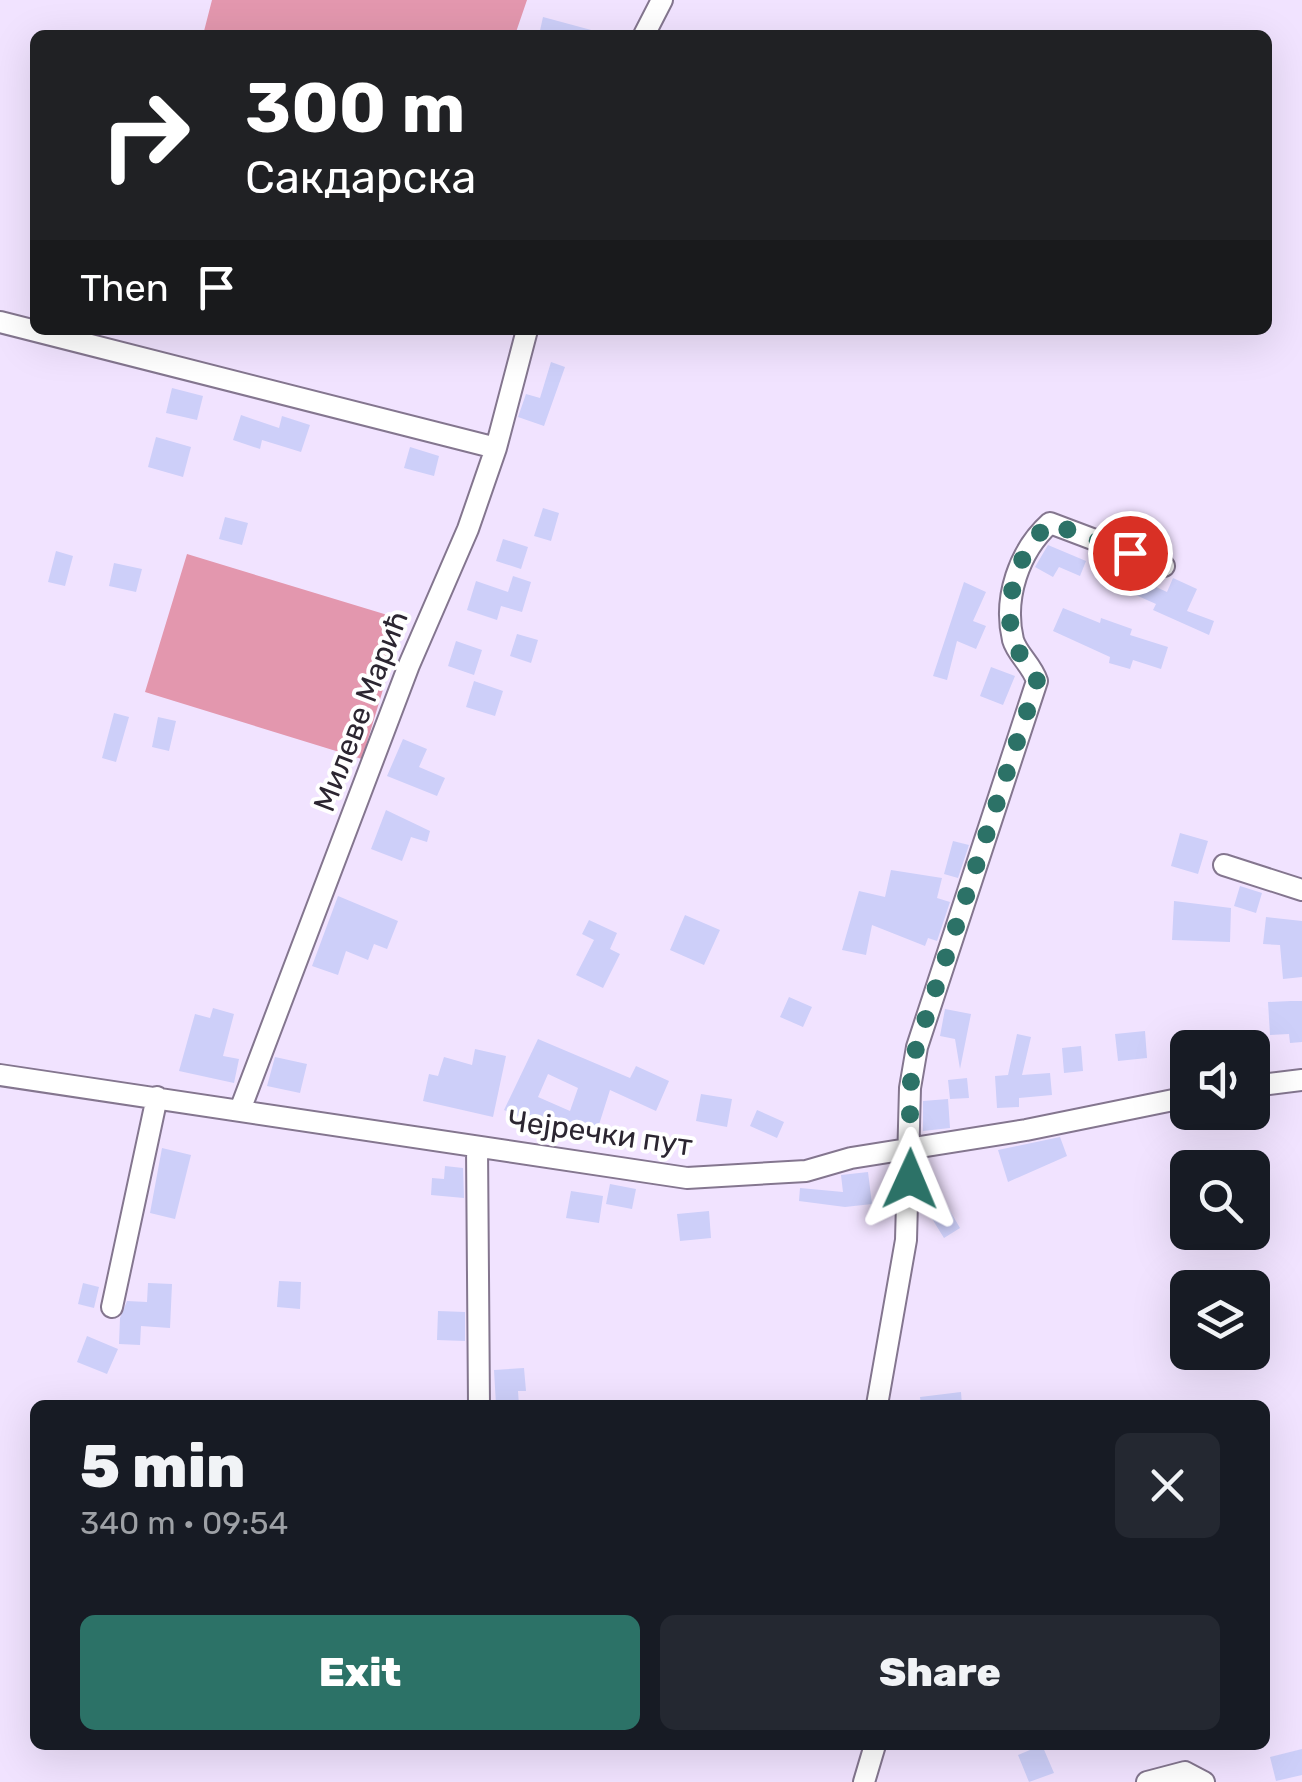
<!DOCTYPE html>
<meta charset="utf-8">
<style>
:root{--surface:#171b24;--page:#242831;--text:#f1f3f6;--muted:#9ea1a6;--accent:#2c7267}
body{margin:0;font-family:Rubik,sans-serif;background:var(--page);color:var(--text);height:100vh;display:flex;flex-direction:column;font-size:38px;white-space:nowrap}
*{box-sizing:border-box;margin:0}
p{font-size:32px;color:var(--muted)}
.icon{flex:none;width:55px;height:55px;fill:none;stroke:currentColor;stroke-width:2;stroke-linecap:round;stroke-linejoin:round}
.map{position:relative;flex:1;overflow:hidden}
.side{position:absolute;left:30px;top:1400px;width:1240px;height:350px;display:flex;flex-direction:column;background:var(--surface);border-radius:15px;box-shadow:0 10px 40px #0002}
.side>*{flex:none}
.top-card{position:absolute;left:30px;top:30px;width:1242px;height:305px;border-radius:15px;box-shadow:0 10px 40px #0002;background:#202124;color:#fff;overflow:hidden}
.tools{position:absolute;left:1170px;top:1030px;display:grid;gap:20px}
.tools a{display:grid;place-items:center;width:100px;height:100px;border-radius:15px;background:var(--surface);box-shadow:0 10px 40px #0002;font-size:50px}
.pin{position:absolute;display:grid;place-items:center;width:85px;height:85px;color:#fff;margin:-42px;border:5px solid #fff;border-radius:50%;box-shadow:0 2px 10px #0007}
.me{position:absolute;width:110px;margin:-55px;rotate:1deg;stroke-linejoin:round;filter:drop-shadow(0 0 8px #0008)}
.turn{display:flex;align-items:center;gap:35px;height:210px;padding:0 50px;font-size:45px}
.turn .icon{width:130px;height:130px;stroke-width:2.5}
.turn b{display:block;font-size:70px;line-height:85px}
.then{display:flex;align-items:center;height:95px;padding:0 50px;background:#0003;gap:20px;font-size:38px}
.round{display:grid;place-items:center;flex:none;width:105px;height:105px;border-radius:15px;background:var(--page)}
.overview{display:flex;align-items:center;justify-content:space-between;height:170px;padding:0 50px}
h1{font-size:60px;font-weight:800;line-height:75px}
.cta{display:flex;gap:20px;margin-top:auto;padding:20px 50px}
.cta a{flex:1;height:115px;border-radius:15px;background:var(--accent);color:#fff;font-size:40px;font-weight:800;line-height:115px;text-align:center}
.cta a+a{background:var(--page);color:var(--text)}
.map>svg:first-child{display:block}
</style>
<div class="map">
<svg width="1302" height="1782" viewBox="0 0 1302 1782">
<rect width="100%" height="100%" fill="#f1e3ff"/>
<!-- forest -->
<path fill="#e397ae" d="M212,0H527L515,35H203Z
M187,554L404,620L362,759L145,692Z"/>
<!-- building -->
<path fill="#cdcff9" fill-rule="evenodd" d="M543,17L595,31L594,35H539Z
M551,362L565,367L544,426L518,417L526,394L540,398Z
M172,388L203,396L197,420L166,413Z
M241,415L279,428L282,416L310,425L301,452L262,440L260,449L233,440Z
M156,437L191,447L183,477L148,467Z
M410,447L439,456L434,476L404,468Z
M543,508L559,513L551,541L534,536Z
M225,517L248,523L242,545L219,539Z
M503,539L528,547L521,569L496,561Z
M1048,545L1086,561L1080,576L1059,567L1053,577L1035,567Z
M56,551L73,556L65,586L48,582Z
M114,563L142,569L136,592L109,586Z
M1119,564L1148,575L1145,582L1167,592L1173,578L1197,589L1187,611L1214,621L1209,635L1153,610L1156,604L1111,584Z
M513,576L531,582L522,612L501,606L497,620L467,610L476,581L508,592Z
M964,582L986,592L973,621L986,626L976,649L957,641L947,680L933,676Z
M1063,608L1100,623L1101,618L1132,629L1130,635L1168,647L1161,669L1133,660L1130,669L1109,663L1110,657L1053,631Z
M517,634L538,640L531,663L510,656Z
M456,641L482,650L474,675L448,666Z
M991,667L1015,676L1003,705L980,696Z
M474,681L503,691L495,716L466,707Z
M114,713L129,717L116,762L102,758Z
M158,717L176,721L169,751L152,747Z
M403,739L427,749L419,767L445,778L437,796L387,776Z
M386,810L430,831L427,842L411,837L402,861L371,849Z
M1180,833L1208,841L1198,874L1171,866Z
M953,841L969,845L958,878L944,874Z
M891,870L942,878L937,898L950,902L937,941L928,938L925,946L872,925L866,955L842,950L859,891L885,897Z
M1240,886L1262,893L1256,913L1234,906Z
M338,896L398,921L387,949L374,944L368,960L346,951L338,975L312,966Z
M1174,901L1231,908L1230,942L1172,940Z
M685,915L720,930L704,965L670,950Z
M1266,917L1302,921V977L1283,979L1280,945L1263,944Z
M589,920L617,933L610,949L620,954L603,988L576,975L594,940L582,934Z
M789,997L812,1007L803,1027L780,1017Z
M1291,1001H1302V1042L1290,1043L1289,1034L1270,1035L1268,1002Z
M213,1008L234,1014L223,1056L239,1059L234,1083L179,1071L195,1014L210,1018Z
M945,1009L971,1014L960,1069L955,1039L940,1036Z
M1145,1031L1147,1058L1118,1061L1115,1034Z
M1017,1034L1031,1037L1022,1075L1050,1073L1052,1095L1019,1098V1107L997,1108L995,1076L1008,1075Z
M538,1039L630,1078L636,1066L669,1081L656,1111L610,1090L596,1134L546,1117L542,1126L504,1110ZM548,1074L578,1088L570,1111L538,1097Z
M1081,1046L1083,1071L1064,1073L1062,1048Z
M475,1049L506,1056L493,1117L423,1101L429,1074L438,1076L444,1057L472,1065Z
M275,1057L307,1064L300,1093L267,1086Z
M967,1078L969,1098L950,1099L948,1080Z
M701,1094L732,1099L727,1127L696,1121Z
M948,1099L950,1128L923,1131V1101Z
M757,1110L784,1122L777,1138L750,1126Z
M1060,1137L1067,1156L1008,1182L998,1150Z
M162,1148L191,1155L175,1219L150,1213Z
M445,1166L463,1168L464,1198L431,1195L432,1178L444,1179Z
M868,1172L872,1204L845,1207L799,1201L800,1188L843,1192L841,1175Z
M610,1184L636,1189L632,1209L606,1204Z
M571,1191L603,1196L599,1223L566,1218Z
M943,1199L960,1228L944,1238L926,1209Z
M709,1211L711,1238L680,1241L677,1214Z
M279,1281L301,1282L300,1309L277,1307Z
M83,1283L99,1287L94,1308L78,1304Z
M148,1283L172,1284L170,1328L141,1326L140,1345L119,1344L120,1318L127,1301L147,1302Z
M438,1311L465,1312V1341L437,1340Z
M87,1336L118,1349L107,1374L77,1362Z
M524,1368L526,1391H518L519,1405H496L494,1370Z
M961,1392L962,1405H921L920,1397Z
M1042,1745L1054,1773L1029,1782L1018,1755Z
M1302,1749V1775L1276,1781L1270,1757Z"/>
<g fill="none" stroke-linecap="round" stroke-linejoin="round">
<defs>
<path id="minor" d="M644,35L662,0
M0,322L496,448
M1224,865L1302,890
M0,1075L687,1178L806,1171L851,1158L1026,1130L1188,1097
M1252,1086L1302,1080
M240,1110L409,665L468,529L496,448L527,330
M477,1147L479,1405
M112,1307L157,1097
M877,1405L906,1240L910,1088L917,1047L1037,681C1032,665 1017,654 1013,640C1003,598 1019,551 1050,523L1164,566
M864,1782L875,1745
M1147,1782L1185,1772L1204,1782"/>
</defs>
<!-- minor casing -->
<use href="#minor" stroke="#84768f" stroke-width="24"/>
<!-- minor -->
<use href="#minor" stroke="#fff" stroke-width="20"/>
</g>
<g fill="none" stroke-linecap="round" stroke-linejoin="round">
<!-- route -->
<path stroke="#2c7267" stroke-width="18" stroke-dasharray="0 32.4" d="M910,1179V1088L916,1048L1037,681C1032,665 1017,655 1013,640C1003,599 1018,550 1050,523L1130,553"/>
</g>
<g text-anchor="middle" stroke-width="8" stroke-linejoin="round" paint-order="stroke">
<!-- street labels -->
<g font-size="30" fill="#2c2631" stroke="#fff">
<text transform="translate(361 711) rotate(-69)" y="10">Милеве Мaрић</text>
<text transform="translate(600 1133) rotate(8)" y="10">Чејречки пут</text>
</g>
</g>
</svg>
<div class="tools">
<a><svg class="icon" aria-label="sound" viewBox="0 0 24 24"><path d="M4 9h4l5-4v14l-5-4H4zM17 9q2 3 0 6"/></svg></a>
<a><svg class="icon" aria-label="search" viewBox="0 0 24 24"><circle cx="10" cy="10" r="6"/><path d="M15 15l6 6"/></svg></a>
<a><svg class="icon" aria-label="layers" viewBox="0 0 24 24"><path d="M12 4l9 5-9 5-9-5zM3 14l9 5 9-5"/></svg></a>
</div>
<div class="pin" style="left:1130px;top:553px;background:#d93025"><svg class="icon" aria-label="arrive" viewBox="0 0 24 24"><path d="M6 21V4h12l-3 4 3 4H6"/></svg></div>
<svg class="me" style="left:910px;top:1179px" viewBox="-20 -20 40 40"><path d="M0-17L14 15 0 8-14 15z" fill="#2c7267" stroke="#fff" stroke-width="4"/></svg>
<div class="top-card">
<div class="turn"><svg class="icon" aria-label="right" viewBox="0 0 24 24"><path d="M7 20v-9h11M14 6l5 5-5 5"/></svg><div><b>300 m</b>Сакдарска</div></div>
<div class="then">Then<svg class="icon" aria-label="arrive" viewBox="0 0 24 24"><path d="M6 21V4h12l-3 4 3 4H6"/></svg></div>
</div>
<section class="side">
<div class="overview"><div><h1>5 min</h1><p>340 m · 09:54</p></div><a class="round"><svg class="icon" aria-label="close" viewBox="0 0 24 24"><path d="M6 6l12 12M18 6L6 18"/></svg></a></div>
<div class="cta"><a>Exit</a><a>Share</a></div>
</section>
</div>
